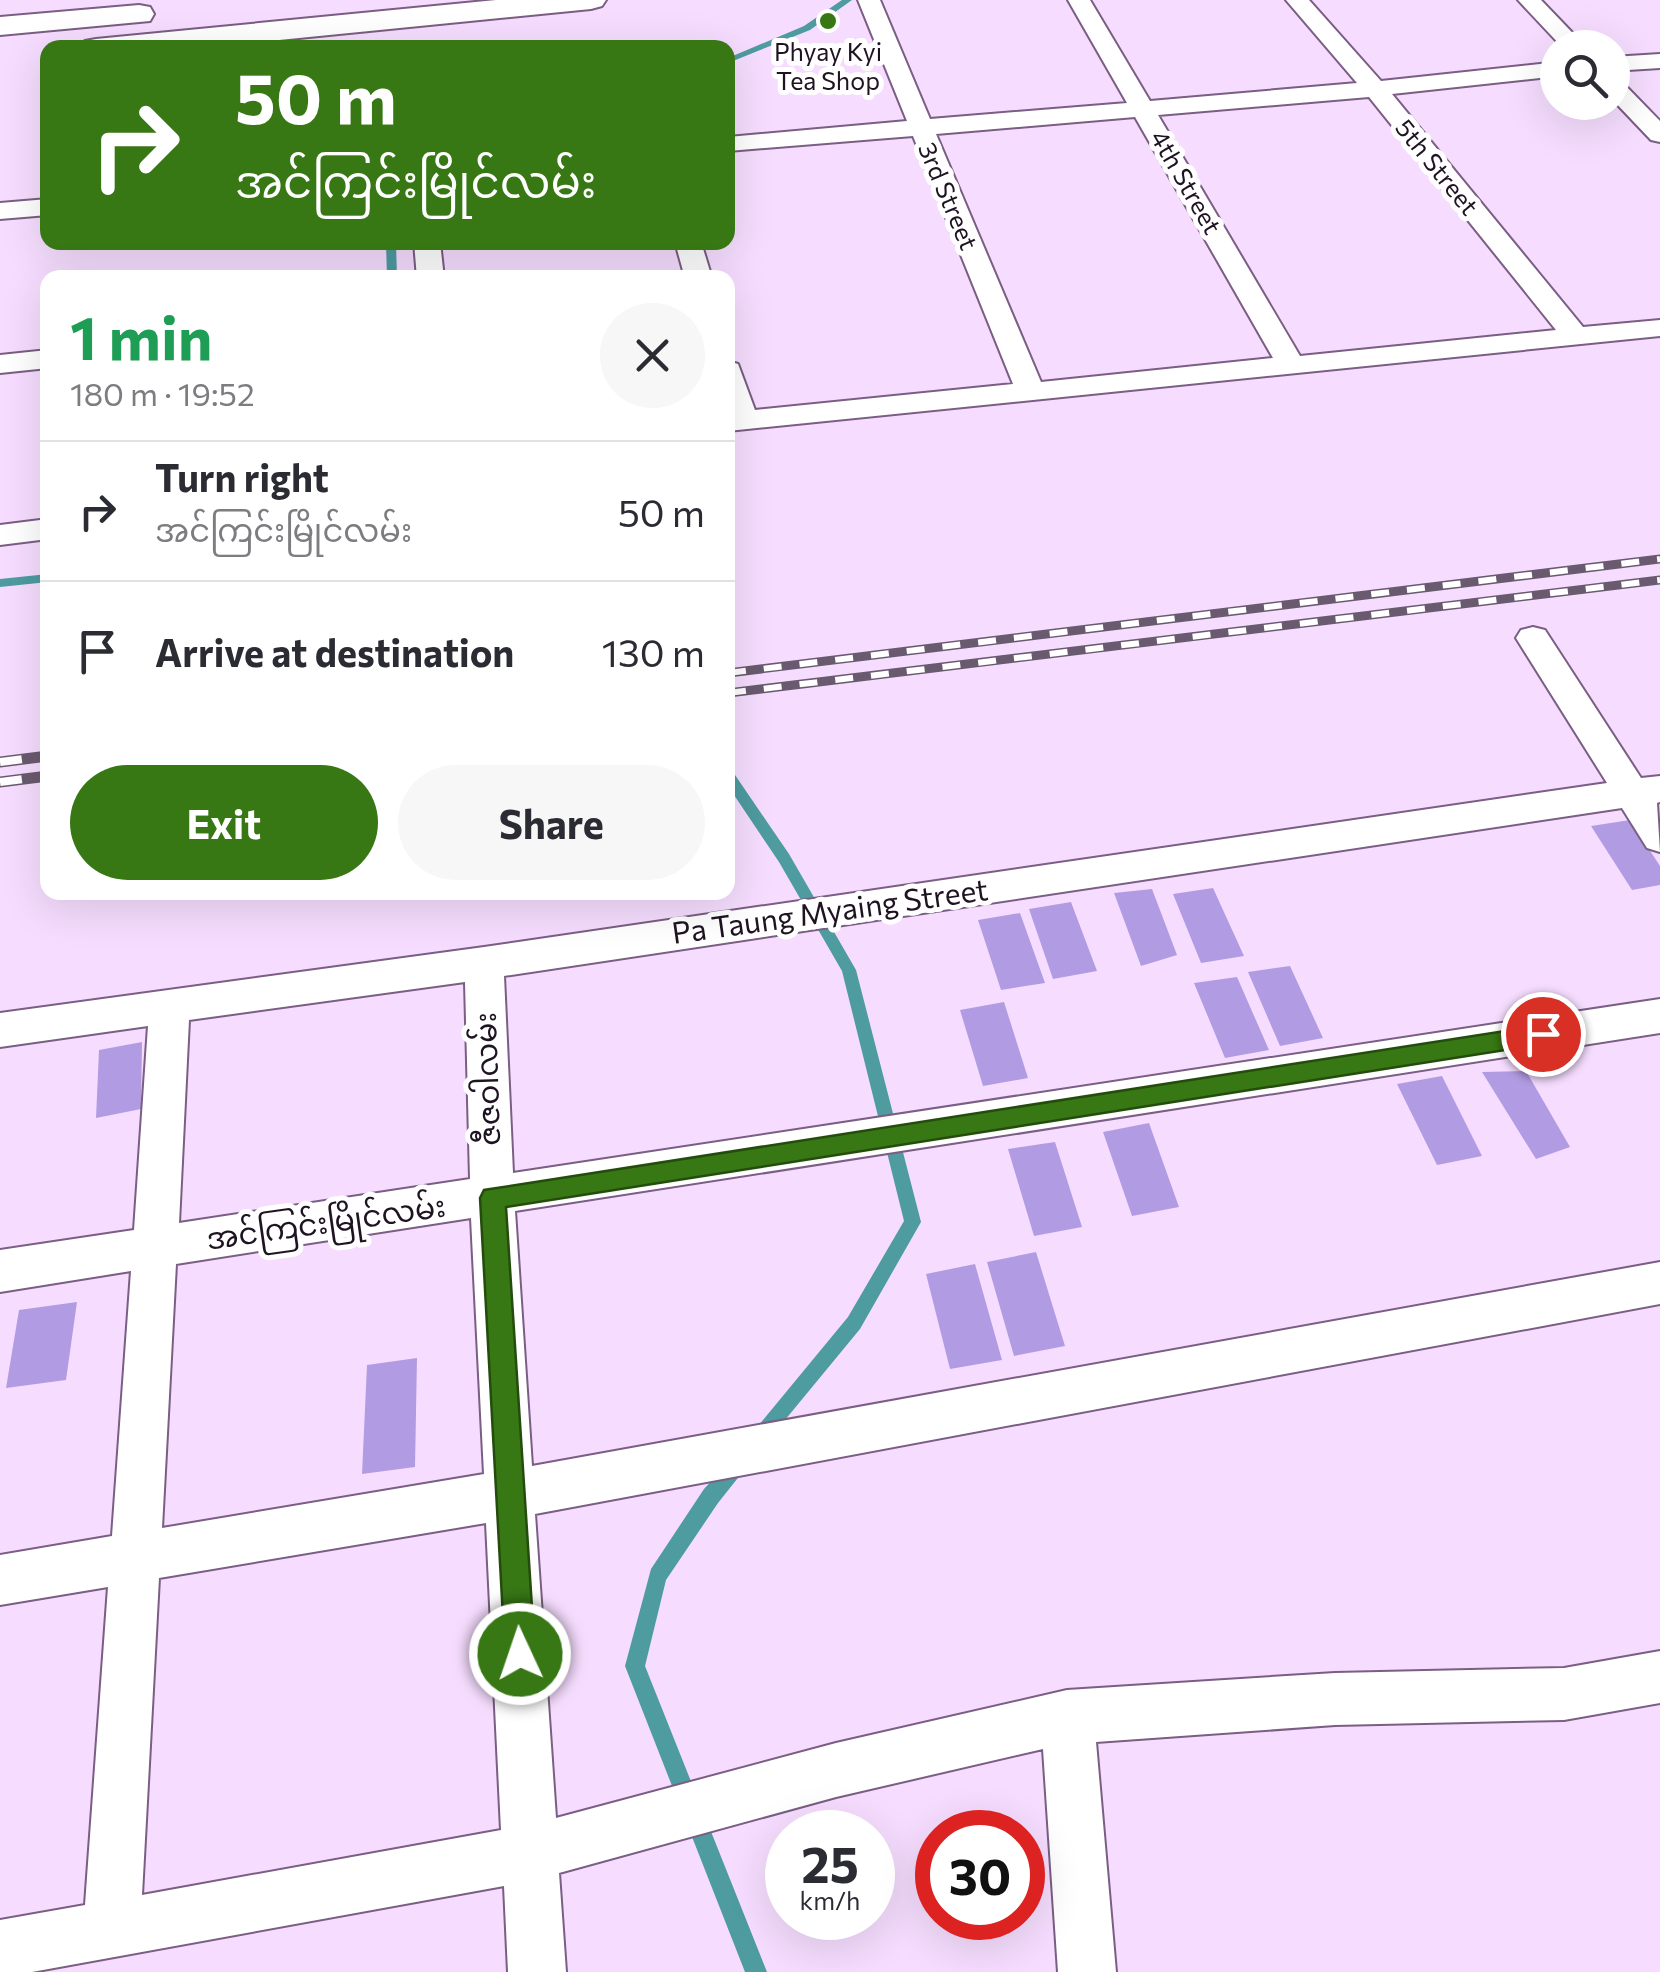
<!DOCTYPE html>
<meta charset="utf-8">
<style>
:root{--surface:#fff;--page:#f7f7f7;--text:#2b2b33;--muted:#7c7c81;--line:#e1e1e2;--accent:#377714}
body{margin:0;font-family:Commissioner,"Noto Sans Myanmar",sans-serif;background:var(--page);color:var(--text);height:100vh;display:flex;flex-direction:column;font-size:38px;white-space:nowrap}
*{box-sizing:border-box;margin:0}
p{font-size:32px;color:var(--muted)}
.icon{flex:none;width:55px;height:55px;fill:none;stroke:currentColor;stroke-width:2;stroke-linecap:round;stroke-linejoin:round}
.map{position:relative;flex:1;overflow:hidden}
.side{position:absolute;left:40px;top:270px;width:695px;height:630px;display:flex;flex-direction:column;background:var(--surface);border-radius:20px;box-shadow:0 10px 40px #0002}
.side>*{flex:none}
.top-card{position:absolute;left:40px;top:40px;width:695px;height:210px;border-radius:20px;box-shadow:0 10px 40px #0002;background:#377714;color:#fff;overflow:hidden}
.fabs{position:absolute;left:1540px;top:30px;display:grid;gap:20px}
.fabs a{display:grid;place-items:center;width:90px;height:90px;border-radius:50%;background:var(--surface);box-shadow:0 10px 40px #0002;font-size:50px}
.speed{position:absolute;left:765px;top:1810px;display:flex;gap:20px;font-size:50px;font-weight:700;text-align:center}
.speed>*{display:grid;place-content:center;width:130px;height:130px;border-radius:50%;background:var(--surface);box-shadow:0 10px 40px #0002;line-height:1}
.speed small{font-size:25px;font-weight:400}
.speed .limit{border:15px solid #d22;background:#fff;color:#111}
.pin{position:absolute;display:grid;place-items:center;width:85px;height:85px;color:#fff;margin:-42px;border:5px solid #fff;border-radius:50%;box-shadow:0 2px 10px #0007}
.me{position:absolute;width:110px;margin:-55px;rotate:357deg;stroke-linejoin:round;filter:drop-shadow(0 0 8px #0008)}
.turn{display:flex;align-items:center;gap:35px;height:210px;padding:0 30px;font-size:45px}
.turn .icon{width:130px;height:130px;stroke-width:2.5}
.turn b{display:block;font-size:70px;line-height:85px}
.round{display:grid;place-items:center;flex:none;width:105px;height:105px;border-radius:52px;background:var(--page)}
.headline{display:flex;align-items:center;justify-content:space-between;height:170px;padding:0 30px}
h1{font-size:60px;font-weight:700;line-height:75px;color:#1e9e55}
.cta{display:flex;gap:20px;margin-top:auto;padding:20px 30px}
.cta a{flex:1;height:115px;border-radius:60px;background:var(--accent);color:#fff;font-size:40px;font-weight:700;line-height:115px;text-align:center}
.cta a+a{background:var(--page);color:var(--text)}
ul{padding:0;list-style:none}
li{display:flex;align-items:center;gap:30px;height:140px;padding:0 30px;border-top:2px solid var(--line)}
li div{flex:1}
li b{display:block;font-size:38px}
li em{font-style:normal}
.map>svg:first-child{display:block}
</style>
<div class="map">
<svg width="1660" height="1972" viewBox="0 0 1660 1972">
<rect width="100%" height="100%" fill="#f6ddff"/>
<g fill="none" stroke-linecap="round" stroke-linejoin="round">
<!-- stream -->
<path fill="#4e9ba0" fill-rule="evenodd" d="M842,0H852L810,30L728,63V58L804,26Z
M386,242H396L397,278H387Z
M48,574V582L0,587V579Z
M728,771L733,772L789,854L856,970L921,1222L860,1329L766,1443L760,1446L754,1443L751,1437L754,1431L848,1317L904,1221L842,971L779,862L728,786Z
M739,1454L745,1457L748,1463L745,1469L718,1503L666,1580L645,1666L767,1972H745L625,1666L651,1569L704,1489L733,1457Z"/>
</g>
<!-- building -->
<path fill="#b19ce3" d="M1630,820L1660,866V885L1632,890L1591,826Z
M1213,888L1244,956L1201,963L1173,894Z
M1152,889L1177,955L1141,966L1114,893Z
M1071,902L1097,971L1053,979L1029,909Z
M1020,913L1045,983L1001,990L978,920Z
M1290,966L1323,1038L1280,1046L1248,972Z
M1237,977L1269,1050L1225,1058L1194,983Z
M1004,1002L1028,1078L983,1086L960,1010Z
M142,1042L141,1109L96,1118L99,1050Z
M1526,1071L1570,1147L1536,1159L1482,1072Z
M1442,1076L1482,1156L1437,1165L1397,1084Z
M1149,1123L1179,1207L1132,1216L1103,1132Z
M1055,1142L1082,1227L1034,1236L1008,1149Z
M1036,1252L1065,1346L1014,1356L987,1262Z
M975,1264L1002,1360L950,1369L926,1274Z
M77,1302L66,1380L6,1388L19,1310Z
M417,1358L415,1467L362,1474L367,1365Z"/>
<g fill="none" stroke-linecap="round" stroke-linejoin="round">
<defs>
<path id="street" d="M858,0H880L930,119L1127,103L1068,0H1090L1150,101L1357,83L1286,0H1309L1381,81L1558,62V76L1392,94L1583,327L1660,320V336L728,431V361L738,364L755,410L1013,384L913,136L728,151V137L907,121ZM1369,97L1556,330L1300,356L1158,115ZM1135,117L1273,358L1041,382L936,134Z
M1518,0H1541L1587,48H1563Z
M1660,54V68L1612,71V57Z
M1612,78L1620,80L1660,121V142L1651,140L1612,99Z
M48,199V215L0,219V203Z
M414,242H440L444,278H417Z
M675,242H701L712,278H685Z
M48,350V368L0,373V355Z
M48,519V539L0,545V525Z
M1533,627L1545,630L1641,778L1660,776V802L1657,803L1660,852L1647,848L1622,808L504,976L513,1173L1660,999V1033L515,1211L532,1466L1660,1262V1304L535,1514L556,1818L836,1743L1067,1690L1335,1673L1564,1668L1660,1651V1703L1564,1720L1335,1725L1096,1742L1116,1972H1058L1043,1749L836,1797L559,1873L566,1972H508L504,1886L32,1972H0V1920L85,1905L108,1587L0,1605V1555L112,1536L131,1271L0,1292V1250L134,1230L148,1026L0,1047V1013L484,947L1607,783L1516,638L1521,630ZM465,982L470,1179L179,1223L189,1020ZM471,1218L484,1474L162,1528L176,1264ZM486,1523L501,1830L142,1895L159,1578Z"/>
<path id="primary" d="M496,0H606L602,6L591,9L198,48H81L85,41L96,39Z
M139,5L150,7L154,14L150,21L0,35V17Z"/>
</defs>
<!-- street casing -->
<use href="#street" stroke="#7a5e83" stroke-width="4"/>
<!-- primary casing -->
<use href="#primary" stroke="#7a5e83" stroke-width="4"/>
<!-- street -->
<use href="#street" fill="#fff" fill-rule="evenodd"/>
<!-- primary -->
<use href="#primary" fill="#fff" fill-rule="evenodd"/>
<defs>
<path id="rail-far1" d="M728,673L1660,559
M728,693L1660,580"/>
<path id="rail" d="M0,762L48,756
M0,782L48,776"/>
</defs>
<!-- rail-far1 casing -->
<use href="#rail-far1" stroke="#6a5a6f" stroke-width="9"/>
<!-- rail casing -->
<use href="#rail" stroke="#6a5a6f" stroke-width="11"/>
<!-- rail-far1 -->
<use href="#rail-far1" stroke="#fff" stroke-width="6" stroke-dasharray="18" stroke-linecap="butt"/>
<!-- rail -->
<use href="#rail" stroke="#fff" stroke-width="8" stroke-dasharray="22" stroke-linecap="butt"/>
</g>
<!-- route -->
<path fill="#377714" stroke="#244d0d" stroke-width="2.5" d="M1543,1025L1551,1027L1555,1034L1551,1041L1543,1044L506,1207L535,1654L530,1664L520,1669L509,1664L505,1654L480,1198L484,1190Z"/>
<!-- markers -->
<circle fill="#377714" stroke="#fff" stroke-width="4" cx="828" cy="21" r="10"/>
<g text-anchor="middle" stroke-width="10" stroke-linejoin="round" paint-order="stroke">
<!-- far-poi labels -->
<g font-size="25" fill="#1e1321" stroke="#fff">
<text x="828" y="61">Phyay Kyi<tspan x="828" dy="29">Tea Shop</tspan></text>
</g>
<!-- far-street labels -->
<g font-size="25" fill="#1e1321" stroke="#fff">
<text transform="translate(1437 167) rotate(51)" y="9">5th Street</text>
<text transform="translate(1186 182) rotate(60)" y="9">4th Street</text>
<text transform="translate(948 196) rotate(67)" y="9">3rd Street</text>
</g>
<!-- street labels -->
<g font-size="30" fill="#1e1321" stroke="#fff">
<text transform="translate(830 912) rotate(-8)" y="10">Pa Taung Myaing Street</text>
<text transform="translate(488 1079) rotate(-92)" y="10">ဇီဇဝါလမ်း</text>
<text transform="translate(326 1223) rotate(-8)" y="10">အင်ကြင်းမြိုင်လမ်း</text>
</g>
</g>
</svg>
<div class="fabs">
<a><svg class="icon" aria-label="search" viewBox="0 0 24 24"><circle cx="10" cy="10" r="6"/><path d="M15 15l6 6"/></svg></a>
</div>
<div class="speed"><div>25<small>km/h</small></div><div class="limit">30</div></div>
<div class="pin" style="left:1543px;top:1034px;background:#d93025"><svg class="icon" aria-label="arrive" viewBox="0 0 24 24"><path d="M6 21V4h12l-3 4 3 4H6"/></svg></div>
<svg class="me" style="left:520px;top:1654px" viewBox="-20 -20 40 40"><circle r="17" fill="#377714" stroke="#fff" stroke-width="3"/><path d="M0-11L8 9 0 5-8 9z" fill="#fff"/></svg>
<div class="top-card">
<div class="turn"><svg class="icon" aria-label="right" viewBox="0 0 24 24"><path d="M7 20v-9h11M14 6l5 5-5 5"/></svg><div><b>50 m</b>အင်ကြင်းမြိုင်လမ်း</div></div>
</div>
<section class="side">
<div class="headline"><div><h1>1 min</h1><p>180 m · 19:52</p></div><a class="round"><svg class="icon" aria-label="close" viewBox="0 0 24 24"><path d="M6 6l12 12M18 6L6 18"/></svg></a></div>
<ul>
<li><svg class="icon" aria-label="right" viewBox="0 0 24 24"><path d="M7 20v-9h11M14 6l5 5-5 5"/></svg><div><b>Turn right</b><p>အင်ကြင်းမြိုင်လမ်း</p></div><em>50 m</em></li>
<li><svg class="icon" aria-label="arrive" viewBox="0 0 24 24"><path d="M6 21V4h12l-3 4 3 4H6"/></svg><div><b>Arrive at destination</b></div><em>130 m</em></li>
</ul>
<div class="cta"><a>Exit</a><a>Share</a></div>
</section>
</div>
